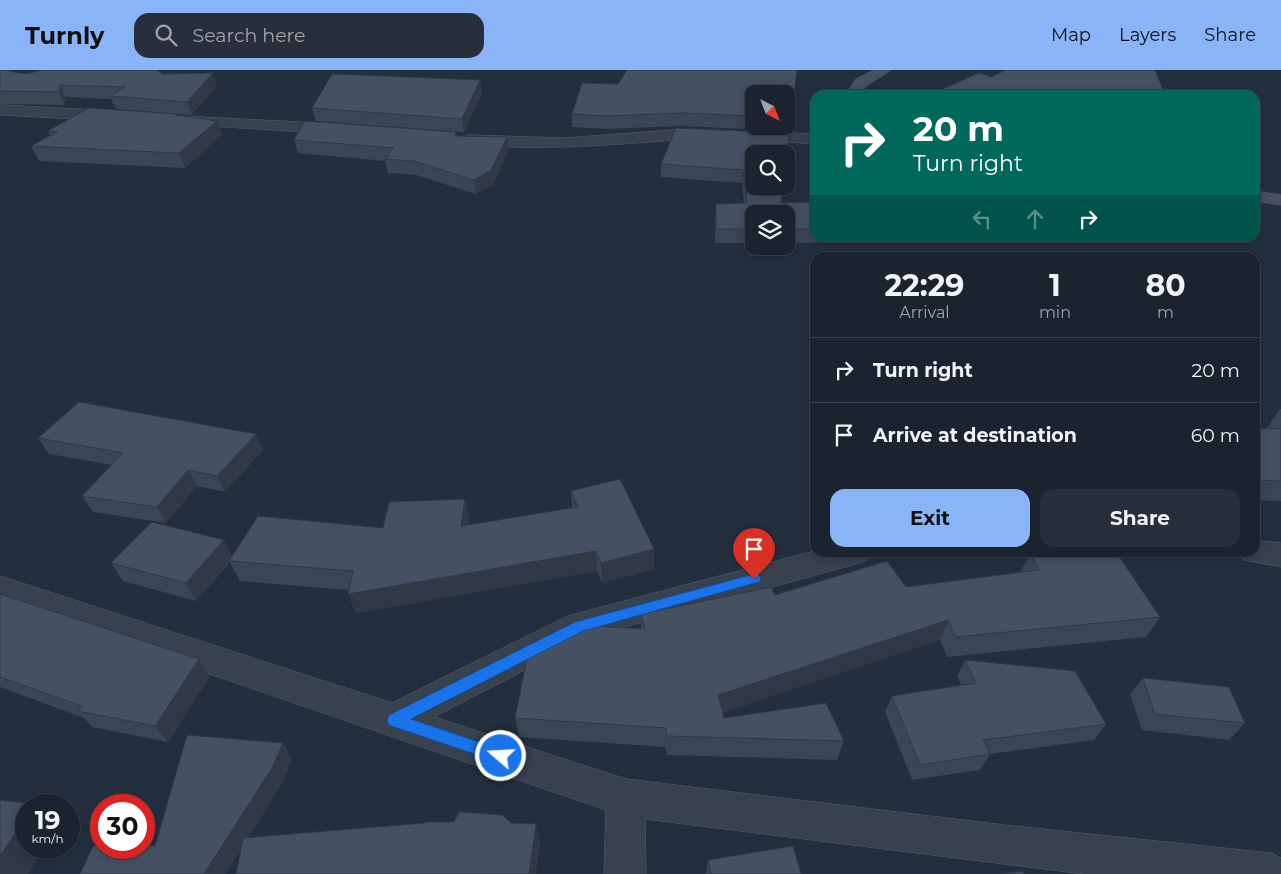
<!DOCTYPE html>
<style>
:root{--surface:#1b232e;--page:#282f3a;--text:#f1f3f6;--muted:#a0a4aa;--line:#39404a;--accent:#8ab4f8}
body{margin:0;font-family:Montserrat,sans-serif;background:var(--page);color:var(--text);height:100vh;display:flex;flex-direction:column;font-size:19px;white-space:nowrap}
*{box-sizing:border-box;margin:0}
p{font-size:16px;color:var(--muted)}
.icon{flex:none;width:28px;height:28px;fill:none;stroke:currentColor;stroke-width:2;stroke-linecap:round;stroke-linejoin:round}
.map{position:relative;flex:1;overflow:hidden}
.panel{position:absolute;left:810px;top:182px;width:450px;height:305px;display:flex;flex-direction:column;background:var(--surface);border-radius:15px;box-shadow:0 2px 12px #0003,0 0 0 1px var(--line)}
.panel>*{flex:none}
.hud{position:absolute;left:810px;top:20px;width:450px;height:152px;border-radius:15px;box-shadow:0 2px 12px #0003,0 0 0 1px var(--line);background:#00695c;color:#fff;overflow:hidden}
.needle{width:32px;rotate:138deg}
.buttons{position:absolute;left:745px;top:15px;display:grid;gap:10px}
.buttons a{display:grid;place-items:center;width:50px;height:50px;border-radius:10px;background:var(--surface);box-shadow:0 2px 12px #0003,0 0 0 1px var(--line);font-size:25px}
.speed{position:absolute;left:15px;top:724px;display:flex;gap:10px;font-size:25px;font-weight:700;text-align:center}
.speed>*{display:grid;place-content:center;width:65px;height:65px;border-radius:50%;background:var(--surface);box-shadow:0 2px 12px #0003,0 0 0 1px var(--line);line-height:1}
.speed small{font-size:12px;font-weight:400}
.speed .limit{border:8px solid #d22;background:#fff;color:#111}
.pin{position:absolute;display:grid;place-items:center;width:42px;height:42px;color:#fff;margin:-51px -21px;border-radius:50% 50% 50% 0;rotate:-45deg;box-shadow:0 0 5px #0007}
.pin .icon{rotate:45deg}
.me{position:absolute;width:55px;margin:-28px;rotate:289deg;stroke-linejoin:round;filter:drop-shadow(0 0 4px #0008)}
.turn{display:flex;align-items:center;gap:18px;height:105px;padding:0 20px;font-size:22px}
.turn .icon{width:65px;height:65px;stroke-width:2.5}
.turn b{display:block;font-size:35px;line-height:42px}
.lanes{display:flex;align-items:center;height:48px;padding:0 20px;background:#0003;justify-content:center;gap:25px;direction:ltr}
.lanes .off{opacity:.35}
.eta{display:flex;justify-content:space-evenly;align-items:center;height:85px;text-align:center}
.eta b{font-size:30px;font-weight:700;line-height:35px}
.cta{display:flex;gap:10px;margin-top:auto;padding:10px 20px}
.cta a{flex:1;height:58px;border-radius:15px;background:var(--accent);color:#111;font-size:20px;font-weight:700;line-height:58px;text-align:center}
.cta a+a{background:var(--page);color:var(--text)}
ul{padding:0;list-style:none}
li{display:flex;align-items:center;gap:15px;height:65px;padding:0 20px;border-top:1px solid var(--line)}
li div{flex:1}
li b{display:block;font-size:19px}
li em{font-style:normal}
header{display:flex;align-items:center;gap:30px;box-sizing:border-box;height:70px;padding:0 25px;background:var(--accent);color:#111}
header strong{font-size:24px}
nav{display:flex;gap:28px;margin-inline-start:auto;font-size:18px}
.search{width:350px;height:45px;background:var(--page);display:flex;align-items:center;gap:12px;box-sizing:border-box;padding:0 18px;border-radius:15px;color:var(--muted);font-size:19px}
.map>svg:first-child{display:block}
</style>
<header>
<strong>Turnly</strong>
<div class="search"><svg class="icon" aria-label="search" viewBox="0 0 24 24"><circle cx="10" cy="10" r="6"/><path d="M15 15l6 6"/></svg>Search here</div>
<nav><a>Map</a><a>Layers</a><a>Share</a></nav>
</header>
<div class="map">
<svg width="1281" height="804" viewBox="0 0 1281 804">
<rect width="100%" height="100%" fill="#242f3e"/>
<g fill="none" stroke-linecap="round" stroke-linejoin="round">
<defs>
<path id="minor" d="M0,35L118,41L123,43L126,46L123,49L118,51L0,45Z
M180,46L340,54L346,56L348,59L346,62L340,64L175,54L172,51L175,48Z
M688,59L717,61L719,64L717,67C700,72 680,69 663,71C598,76 535,80 470,75L464,73L462,70L464,67L470,65L563,68Z
M752,61L815,64V74L746,69L744,66L746,63Z
M1255,470L1281,473V497L1244,490L1240,482H1255Z
M815,481L871,482L867,490L856,494L588,567L434,647L626,709L1004,755L1271,783L1281,788V804H1084L645,749L646,804H604L606,740L0,532V506L392,633L568,546Z"/>
<path id="secondary" d="M874,0H891L866,16L860,25H846L855,10Z
M1255,121L1281,125V135L1255,131Z"/>
</defs>
<!-- minor casing -->
<use href="#minor" stroke="#565f6c" stroke-width="1"/>
<!-- secondary casing -->
<use href="#secondary" stroke="#565f6c" stroke-width="1"/>
<!-- minor -->
<use href="#minor" fill="#38414e" fill-rule="evenodd"/>
<!-- secondary -->
<use href="#secondary" fill="#465061" fill-rule="evenodd"/>
</g>
<!-- wall -->
<path fill="#3b4654" fill-rule="evenodd" d="M0,0L25,4H163L217,15L192,45L116,39L111,29L66,27L65,35L0,34Z
M797,0L790,61L681,56L606,59L572,57V44L618,14ZM754,24H786V56H754Z
M480,10L482,23L464,62L316,51L312,38Z
M177,46L217,51L222,65L185,98L39,91L31,76L50,66L48,61Z
M456,62L457,66L508,81L493,115L476,124L416,105L388,103L385,91L298,83L294,70Z
M789,63L781,133L815,132V168H862L861,172L786,173V144H754V173H715L716,134L744,133L742,113L661,107V94Z
M1280,339H1281V431L1255,430V358L1267,359V358Z
M256,364L263,380L225,422L197,416L166,453L93,442L82,426L112,395L49,384L38,368Z
M571,421L654,499L602,513L597,501L356,543L348,524L349,520L240,511L230,492L196,531L123,511L111,493L233,486L383,458L465,429L469,449L468,455L572,438Z
M1030,484L1160,547L1146,567L947,587L940,570L722,642L724,648L844,671L837,690L667,685L665,677L519,667L515,648L641,559V544L775,525L906,517L1020,502Z
M0,524L210,606L168,672L92,657L84,648L0,617Z
M965,590L1106,654L1094,670L990,684L980,700L912,710L885,642L892,626L961,615L957,606Z
M1143,608L1245,653L1229,670L1142,660L1130,624Z
M708,790L801,804H706Z"/>
<!-- shaded-wall -->
<path fill="#303945" d="M213,3L217,15L192,45L187,32Z
M480,10L482,23L464,62L462,49Z
M60,15L66,27L65,35L59,22Z
M217,51L222,65L185,98L179,83Z
M507,67L508,81L493,115L476,124L474,110Z
M256,364L263,380L225,422L217,406Z
M188,400L197,416L166,453L157,437Z
M465,429L469,449L466,476L461,456Z
M224,470L233,487L196,531L186,513Z
M654,479V499L602,513L601,493Z
M596,481L597,501L356,543L348,524Z
M948,550L940,570L716,645L718,625Z
M199,589L210,606L168,672L155,656Z
M283,673L292,689L282,714L226,804H204Z
M26,747V778H45L28,804H0V786Z
M536,754L540,772L536,804H529Z"/>
<!-- building -->
<path fill="#455162" stroke="#303945" d="M0,0H4L25,4L42,0H156L163,4L213,3L187,32L110,26L125,17L60,15L59,22L0,21Z
M627,0H797L791,47H786V24H754V46L682,43L606,46L572,44L582,13L618,14Z
M1006,0H1155L1165,25H929L979,3L991,7Z
M332,4L480,10L462,49L312,38Z
M89,38L176,44L175,45L217,51L179,83L31,76L57,62L48,61Z
M305,51L456,62L455,66L507,67L491,100L474,110L414,91L385,89L394,78L294,70Z
M676,58L789,63L786,90V84H754V116H783L781,133L815,132V159H786V144H754V159H716V134L747,133L743,100L661,94Z
M79,332L256,364L217,406L188,400L157,437L82,426L123,383L38,368Z
M1255,358L1281,359V411L1255,410Z
M620,409L654,479L601,493L596,481L348,524L353,501L229,491L258,446L383,458L389,432L465,429L461,456L578,437L571,421Z
M152,452L224,470L186,513L111,493Z
M1044,482H1116L1160,547L956,567L948,550L718,625L724,648L826,633L844,671L667,666L666,658L515,648L529,578L574,555L645,559L641,544L771,517L775,525L887,491L906,517L1039,500L1030,484Z
M0,524L199,589L155,656L78,641L82,636L0,607Z
M965,590L1075,601L1106,654L983,670L990,684L920,695L892,626L976,613Z
M1143,608L1229,617L1245,653L1155,644Z
M187,665L283,673L272,698L204,804H80L93,776H101V778H144V776H155Z
M0,730L35,734L34,735H26V747L0,786Z
M459,742L502,745L511,753L536,754L529,804H236L243,768L425,753V752H454Z
M793,776L801,804H711L708,790Z
M1022,801L1024,804H1000Z"/>
<!-- route -->
<path fill="#1a73e8" stroke="#114b97" d="M754,504L759,505L761,509L759,512L583,561L411,649L506,681L509,686L506,691L501,693L394,657L389,655L387,650L389,645L575,552Z"/>
</svg>
<div class="buttons">
<a><svg class="needle" viewBox="-14 -14 28 28"><path d="M0-13l5 13h-10z" fill="#e53935"/><path d="M0 13l5-13h-10z" fill="#a0a4aa"/></svg></a>
<a><svg class="icon" aria-label="search" viewBox="0 0 24 24"><circle cx="10" cy="10" r="6"/><path d="M15 15l6 6"/></svg></a>
<a><svg class="icon" aria-label="layers" viewBox="0 0 24 24"><path d="M12 4l9 5-9 5-9-5zM3 14l9 5 9-5"/></svg></a>
</div>
<div class="speed"><div>19<small>km/h</small></div><div class="limit">30</div></div>
<div class="pin" style="left:754px;top:509px;background:#d93025"><svg class="icon" aria-label="arrive" viewBox="0 0 24 24"><path d="M6 21V4h12l-3 4 3 4H6"/></svg></div>
<svg class="me" style="left:501px;top:686px" viewBox="-20 -20 40 40"><circle r="17" fill="#1a73e8" stroke="#fff" stroke-width="3"/><path d="M0-11L8 9 0 5-8 9z" fill="#fff"/></svg>
<div class="hud">
<div class="turn"><svg class="icon" aria-label="right" viewBox="0 0 24 24"><path d="M7 20v-9h11M14 6l5 5-5 5"/></svg><div><b>20 m</b>Turn right</div></div>
<div class="lanes"><svg class="icon off" aria-label="left" viewBox="0 0 24 24"><path d="M17 20v-9H6M10 6l-5 5 5 5"/></svg><svg class="icon off" aria-label="ahead" viewBox="0 0 24 24"><path d="M12 20V5M6 11l6-6 6 6"/></svg><svg class="icon" aria-label="right" viewBox="0 0 24 24"><path d="M7 20v-9h11M14 6l5 5-5 5"/></svg></div>
</div>
<section class="panel">
<div class="eta">
<div><b>22:29</b><p>Arrival</p></div>
<div><b>1</b><p>min</p></div>
<div><b>80</b><p>m</p></div>
</div>
<ul>
<li><svg class="icon" aria-label="right" viewBox="0 0 24 24"><path d="M7 20v-9h11M14 6l5 5-5 5"/></svg><div><b>Turn right</b></div><em>20 m</em></li>
<li><svg class="icon" aria-label="arrive" viewBox="0 0 24 24"><path d="M6 21V4h12l-3 4 3 4H6"/></svg><div><b>Arrive at destination</b></div><em>60 m</em></li>
</ul>
<div class="cta"><a>Exit</a><a>Share</a></div>
</section>
</div>
